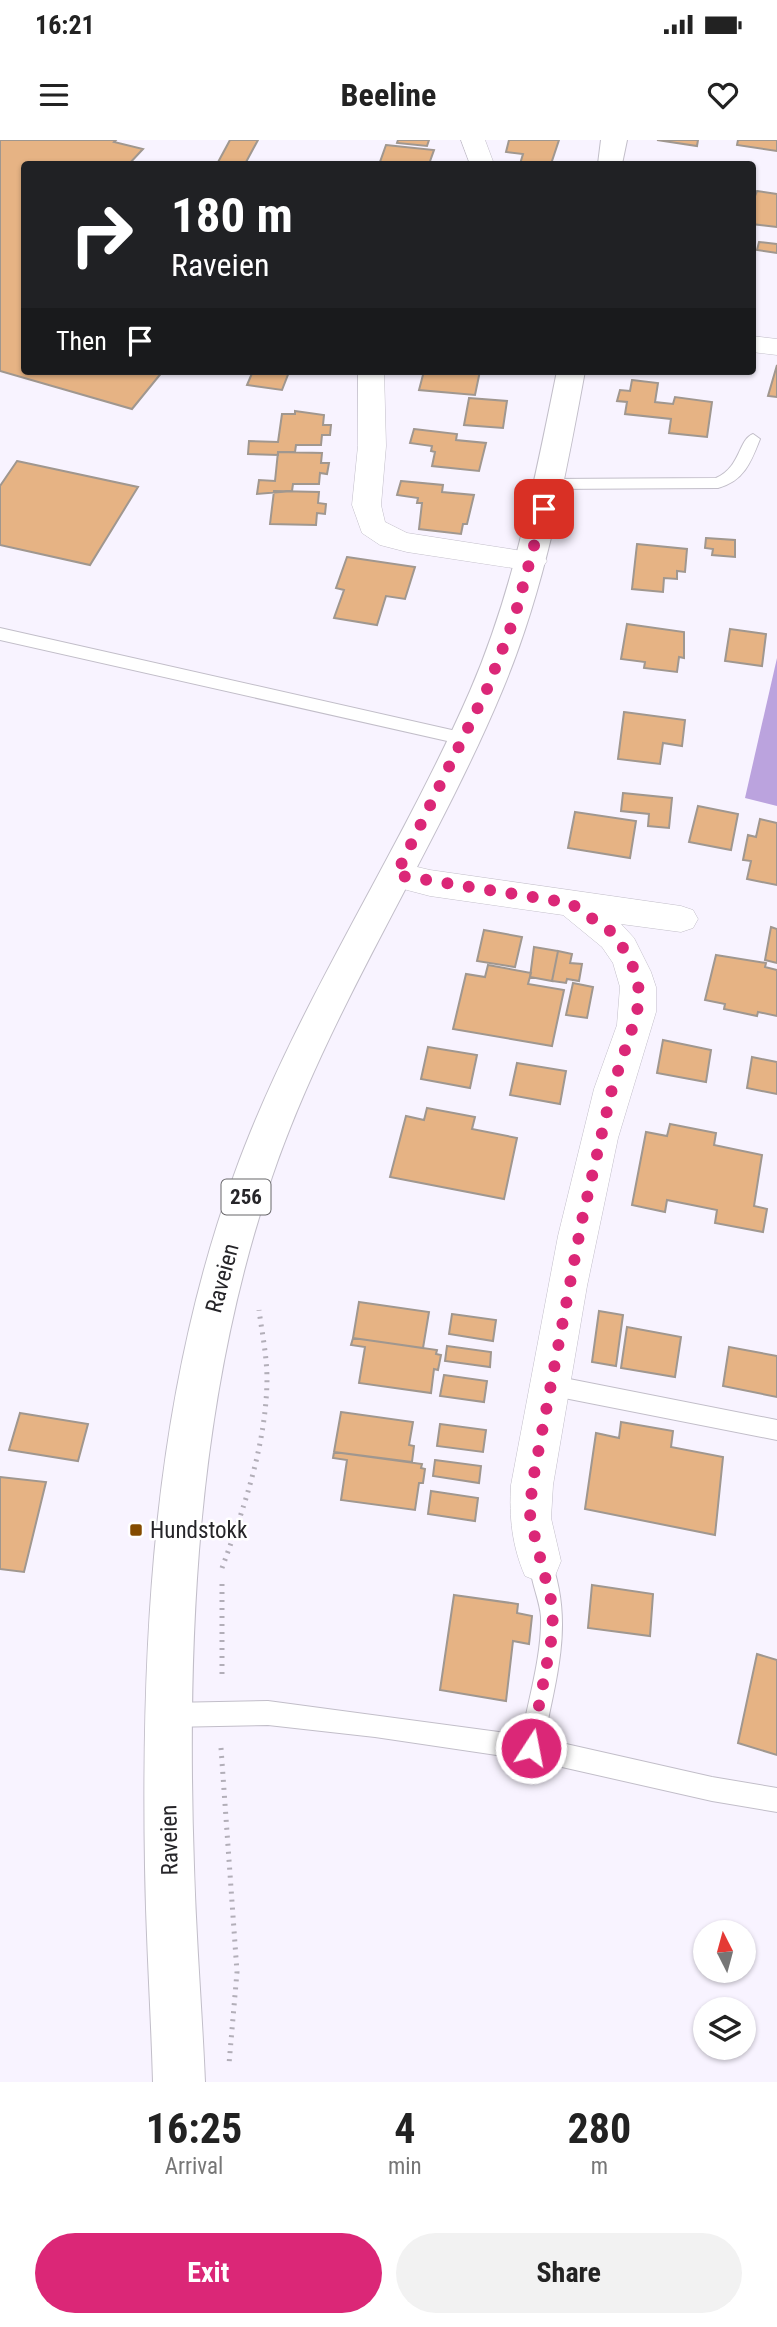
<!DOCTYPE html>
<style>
:root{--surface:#fff;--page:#f2f2f2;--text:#222;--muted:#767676;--accent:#db2777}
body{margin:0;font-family:"Roboto Condensed",sans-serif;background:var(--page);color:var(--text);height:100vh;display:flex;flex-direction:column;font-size:26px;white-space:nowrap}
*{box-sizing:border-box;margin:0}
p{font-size:23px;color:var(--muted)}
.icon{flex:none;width:38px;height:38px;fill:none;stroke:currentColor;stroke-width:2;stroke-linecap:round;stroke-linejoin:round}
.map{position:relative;height:1942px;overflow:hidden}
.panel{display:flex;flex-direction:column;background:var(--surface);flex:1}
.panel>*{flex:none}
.top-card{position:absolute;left:21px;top:21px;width:735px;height:214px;border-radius:7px;box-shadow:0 2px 5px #0004;background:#202124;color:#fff;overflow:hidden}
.needle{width:46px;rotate:354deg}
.controls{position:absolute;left:693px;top:1780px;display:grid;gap:14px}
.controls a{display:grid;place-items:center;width:63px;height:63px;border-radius:50%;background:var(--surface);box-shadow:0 2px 5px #0004;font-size:35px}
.pin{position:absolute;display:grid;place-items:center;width:60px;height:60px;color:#fff;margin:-30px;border-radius:14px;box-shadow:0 4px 10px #0006}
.me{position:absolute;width:77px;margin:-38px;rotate:11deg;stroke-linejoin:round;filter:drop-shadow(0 0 5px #0008)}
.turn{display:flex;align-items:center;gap:24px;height:147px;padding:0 35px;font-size:32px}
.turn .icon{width:91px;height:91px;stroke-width:2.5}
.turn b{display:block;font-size:49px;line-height:60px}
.then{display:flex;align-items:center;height:66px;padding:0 35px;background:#0003;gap:14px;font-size:26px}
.eta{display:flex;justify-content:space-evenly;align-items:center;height:119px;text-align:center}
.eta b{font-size:42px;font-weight:700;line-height:49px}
.action{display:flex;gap:14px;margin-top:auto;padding:14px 35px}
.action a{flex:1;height:80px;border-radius:42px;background:var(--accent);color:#fff;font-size:28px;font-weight:700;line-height:80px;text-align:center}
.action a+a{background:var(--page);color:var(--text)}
.status{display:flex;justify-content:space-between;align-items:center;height:49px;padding:0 35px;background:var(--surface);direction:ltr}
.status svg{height:19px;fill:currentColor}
header{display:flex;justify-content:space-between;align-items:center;height:91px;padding:0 35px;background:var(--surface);font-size:32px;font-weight:700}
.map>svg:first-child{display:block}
</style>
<div class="status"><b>16:21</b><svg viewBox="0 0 49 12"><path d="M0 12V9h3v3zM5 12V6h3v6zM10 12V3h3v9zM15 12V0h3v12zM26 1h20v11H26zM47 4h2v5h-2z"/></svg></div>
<header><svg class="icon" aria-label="menu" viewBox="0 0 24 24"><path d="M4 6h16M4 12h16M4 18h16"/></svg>Beeline<svg class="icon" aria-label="heart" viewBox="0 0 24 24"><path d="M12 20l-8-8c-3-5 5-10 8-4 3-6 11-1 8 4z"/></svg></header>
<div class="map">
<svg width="777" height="1942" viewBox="0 0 777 1942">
<rect width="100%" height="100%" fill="#f8f3ff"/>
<!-- forest -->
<path fill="#bba3de" d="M777,518V666L745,658Z"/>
<!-- building -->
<path fill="#e6b384" stroke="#a0978f" stroke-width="2" d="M0,0H116L114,2L143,9L129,24H24V231H163L132,269L0,231Z
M230,0H258L245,24H217Z
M398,0H429L427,6L397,3Z
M509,0H559L551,24H520L523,14L506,12Z
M657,0H698L697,6Z
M738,0H777V11L737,5Z
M386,5L434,10L429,24H396L380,22Z
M757,51L777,54V87L752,84V63Z
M759,102L777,104V113L757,110Z
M777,225V257L768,256Z
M253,231H282L289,232L282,250L247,245Z
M424,231H480L475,255L419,250Z
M632,240L658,243L655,262L673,264L675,257L712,262L707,297L669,293L671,279L625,274L627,262L617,261L620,250L630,251Z
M469,258L507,261L503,288L464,285Z
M295,271L324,275L323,285H331L330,295H322L321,305H296L295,312H278V315L248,314L249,301L278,302L282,274H295Z
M414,289L457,294L456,300L486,303L479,331L432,326L435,312L431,311L432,306L410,303Z
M278,312L322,313L321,323H329L327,334L320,333L319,344H293L292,351L257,354L259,340L275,341Z
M17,321L138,347L90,425L0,405V346Z
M401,341L443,345L442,352L474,355L467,384H463L461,394L419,389L422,363H417L418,358L397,355Z
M274,351L319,352L318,363L326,364L325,374L317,373L316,385L270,384Z
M706,398L735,400V417L712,415L713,409L705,408Z
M637,404L687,409L685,432L677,431V439L664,438L663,452L632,449Z
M347,417L415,427L405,459L386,456L377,485L334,478L344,450L336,448Z
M627,484L684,492V518L679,517L677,532L644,528L645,522L621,519Z
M730,489L766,494L762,526L725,521Z
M624,572L685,580L682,606L663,603L660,624L618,619Z
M623,653L672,658L669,688L648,686L649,674L621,671Z
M698,666L738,674L731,710L689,702Z
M575,672L636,681L630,718L568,708Z
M760,679L777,683V745L747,739L751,721L743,720L748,695L756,697Z
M771,787L777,789V823L765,820Z
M484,790L522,797L515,827L477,821Z
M534,807L558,811L552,841L530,837Z
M558,811L572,814L570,823L582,824L579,841L567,839L566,843L552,841Z
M716,815L766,823L765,827L777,830V876L758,872L757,876L724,869L725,864L705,860Z
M488,825L531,833L528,844L564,850L552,906L453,889L466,834L485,837Z
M573,843L593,847L587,878L566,875Z
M663,900L711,910L706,942L657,933Z
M428,907L477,915L470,948L421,939Z
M752,917L777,922V954L747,948Z
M517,923L566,931L560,964L510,955Z
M427,968L475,977L472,989L517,998L504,1059L390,1037L406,976L424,980Z
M670,984L716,993L714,1005L762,1015L754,1066L767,1069L763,1092L715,1083L717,1070L667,1060L665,1072L632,1065L646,992L667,996Z
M359,1162L429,1172L423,1208L353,1198Z
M599,1171L623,1175L616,1226L592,1222Z
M452,1174L496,1180L493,1201L449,1194Z
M627,1187L681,1197L675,1237L621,1228Z
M353,1198L437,1210L436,1214L441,1215L438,1230L434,1229L431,1253L359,1243L365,1207L351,1205Z
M447,1206L491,1212L490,1227L445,1221Z
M729,1207L777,1216V1257L723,1246Z
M444,1235L487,1241L484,1262L440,1256Z
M341,1272L413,1282L409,1305L414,1306L412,1322L334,1312Z
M20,1273L88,1284L78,1321L9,1310Z
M621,1282L673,1291L671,1307L723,1317L715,1395L585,1369L596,1293L619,1298Z
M440,1284L486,1290L483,1312L437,1306Z
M334,1312L422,1324L421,1328L425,1329L423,1343H419L415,1370L341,1360L347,1320L333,1318Z
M435,1320L481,1326L479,1343L433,1336Z
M0,1337L46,1342L24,1432L0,1429Z
M431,1351L478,1358L475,1381L428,1374Z
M592,1445L653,1454L650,1496L588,1488Z
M454,1455L518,1464L517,1473L532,1476L529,1504L513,1501L506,1561L440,1550Z
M757,1514L777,1520V1615L738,1603Z"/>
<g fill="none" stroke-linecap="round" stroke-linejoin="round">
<defs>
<path id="lane" d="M753,294L760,299C751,322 744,341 718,348L549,349L542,344L549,339L716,338C741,327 738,300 753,294Z
M0,488L465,593L473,599L465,605L0,500Z
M549,1235L777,1280V1300L549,1255L542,1252L538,1245L542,1238Z
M540,1410L548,1413C575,1478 557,1534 544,1599L712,1637L777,1648V1672L712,1661L531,1620L375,1597L268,1585L169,1587L161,1583L157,1575L161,1567L169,1563L268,1561L522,1595C529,1557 542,1515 541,1477C540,1457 525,1431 532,1413Z"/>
<path id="street" d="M461,0H485L494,24H470Z
M752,196L777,199V215L752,212Z
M358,231H384L386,306L381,365L385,382L407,393L542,414L547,421L542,428L532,431L407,412L380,405L362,393L352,365L358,306Z
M396,722L430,730L681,766L693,770L698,779L693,788L681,792L621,784L634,798L651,832L656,847V872L618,998L587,1146L553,1345L551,1378L561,1421L555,1436L540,1442L525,1436C512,1406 509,1377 511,1345L558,1096L594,949L617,885L620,847L613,823L602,807L563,775L430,756L384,744L379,735L384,726Z"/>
<path id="primary" d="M601,0H627L622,24H598Z
M557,231H585C565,339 545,449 502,551C433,716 330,867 272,1037C197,1258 186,1495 194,1727C196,1799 202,1870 205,1942H153C151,1870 146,1798 145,1727C141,1494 154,1256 234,1035C295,866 398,716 470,551C514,449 535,339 557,231Z"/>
</defs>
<!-- lane casing -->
<use href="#lane" stroke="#c2bec9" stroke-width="2"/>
<!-- street casing -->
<use href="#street" stroke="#c2bec9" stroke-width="1"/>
<!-- primary casing -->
<use href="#primary" stroke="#c2bec9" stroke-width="2"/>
<!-- path -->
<path stroke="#b2aeb8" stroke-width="5" stroke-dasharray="2 6" stroke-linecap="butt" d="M222,1428C244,1368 266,1305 267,1240C267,1216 262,1193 259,1170
M222,1444V1540
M221,1608L237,1832L229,1924"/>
<!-- lane -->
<use href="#lane" fill="#fff" fill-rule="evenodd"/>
<!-- street -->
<use href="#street" fill="#fff" fill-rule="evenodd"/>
<!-- primary -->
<use href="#primary" fill="#fff" fill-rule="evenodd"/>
</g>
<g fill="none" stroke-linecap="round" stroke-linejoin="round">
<!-- route -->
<path stroke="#db2777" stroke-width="12" stroke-dasharray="0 21.6" d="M531,1608L553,1491L552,1464L530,1378L532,1345L582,1080L612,949L637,874L639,850L631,820L613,793L570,763L396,735L488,547L514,479L544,369"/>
</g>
<!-- markers -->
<rect fill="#844b00" stroke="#fff" stroke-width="2.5" x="129" y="1383" width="14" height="14" rx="3.5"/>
<g text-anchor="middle" stroke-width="5" stroke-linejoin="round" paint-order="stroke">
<!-- shield labels -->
<rect fill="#fff" stroke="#676669" stroke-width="2" x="221.5" y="1039.5" width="49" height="35" rx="5"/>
<g font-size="21" font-weight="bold" fill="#262529">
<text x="246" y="1064">256</text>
</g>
<!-- street labels -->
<g font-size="23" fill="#262529" stroke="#fff">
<text transform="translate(222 1138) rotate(-75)" y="8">Raveien</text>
<text transform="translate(169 1700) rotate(-91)" y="8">Raveien</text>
</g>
<!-- poi labels -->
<g font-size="23" fill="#262529" stroke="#fff" text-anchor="start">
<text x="150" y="1398">Hundstokk</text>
</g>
</g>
</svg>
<div class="controls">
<a><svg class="needle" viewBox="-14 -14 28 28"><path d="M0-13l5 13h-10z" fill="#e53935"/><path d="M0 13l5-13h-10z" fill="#767676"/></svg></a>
<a><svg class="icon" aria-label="layers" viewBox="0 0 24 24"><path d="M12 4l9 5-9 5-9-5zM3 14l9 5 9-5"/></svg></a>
</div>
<div class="pin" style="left:544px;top:369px;background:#d93025"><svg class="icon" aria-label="arrive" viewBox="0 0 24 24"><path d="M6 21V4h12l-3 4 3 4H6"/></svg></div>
<svg class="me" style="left:531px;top:1608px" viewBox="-20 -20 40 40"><circle r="17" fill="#db2777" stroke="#fff" stroke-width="3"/><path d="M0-11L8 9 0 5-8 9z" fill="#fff"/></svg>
<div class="top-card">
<div class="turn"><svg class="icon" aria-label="right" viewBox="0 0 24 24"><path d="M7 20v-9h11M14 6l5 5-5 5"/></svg><div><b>180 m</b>Raveien</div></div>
<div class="then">Then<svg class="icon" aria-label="arrive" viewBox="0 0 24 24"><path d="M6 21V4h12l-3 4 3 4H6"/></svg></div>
</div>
</div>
<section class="panel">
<div class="eta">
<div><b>16:25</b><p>Arrival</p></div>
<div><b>4</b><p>min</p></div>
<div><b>280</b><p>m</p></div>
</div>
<div class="action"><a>Exit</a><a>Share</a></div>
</section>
